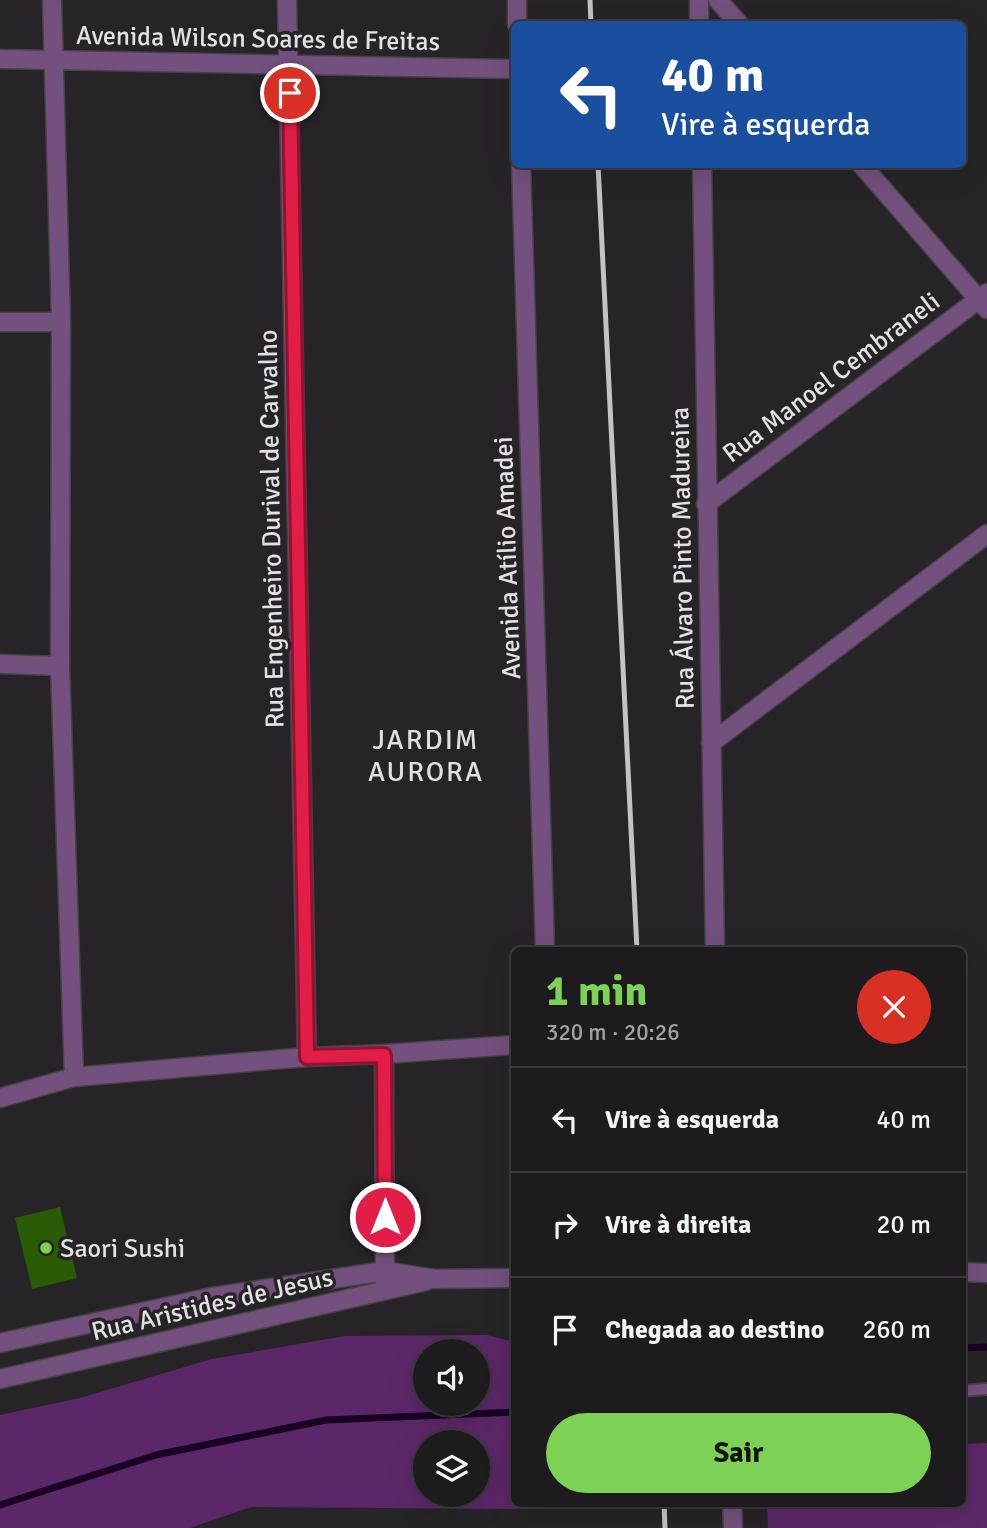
<!DOCTYPE html>
<html lang="pt">
<meta charset="utf-8">
<style>
:root{--surface:#1d1b1e;--page:#2a282b;--text:#f1f3f6;--muted:#a0a1a4;--line:#3b393c;--accent:#7dd154}
body{margin:0;font-family:Signika,sans-serif;background:var(--page);color:var(--text);height:100vh;display:flex;flex-direction:column;font-size:26px;white-space:nowrap}
*{box-sizing:border-box;margin:0}
p{font-size:23px;color:var(--muted)}
.icon{flex:none;width:38px;height:38px;fill:none;stroke:currentColor;stroke-width:2;stroke-linecap:round;stroke-linejoin:round}
.map{position:relative;flex:1;overflow:hidden}
.sheet{position:absolute;left:511px;top:947px;width:455px;height:560px;display:flex;flex-direction:column;background:var(--surface);border-radius:10px;box-shadow:0 7px 28px #0002,0 0 0 2px var(--line)}
.sheet>*{flex:none}
.top-card{position:absolute;left:511px;top:21px;width:455px;height:147px;border-radius:10px;box-shadow:0 7px 28px #0002,0 0 0 2px var(--line);background:#1a4fa0;color:#fff;overflow:hidden}
.controls{position:absolute;left:413px;top:1339px;display:grid;gap:14px}
.controls a{display:grid;place-items:center;width:77px;height:77px;border-radius:50%;background:var(--surface);box-shadow:0 7px 28px #0002,0 0 0 2px var(--line);font-size:35px}
.pin{position:absolute;display:grid;place-items:center;width:60px;height:60px;color:#fff;margin:-30px;border:4px solid #fff;border-radius:50%;box-shadow:0 2px 7px #0007}
.me{position:absolute;width:77px;margin:-38px;rotate:0deg;stroke-linejoin:round;filter:drop-shadow(0 0 5px #0008)}
.turn{display:flex;align-items:center;gap:24px;height:147px;padding:0 35px;font-size:32px}
.turn .icon{width:91px;height:91px;stroke-width:2.5}
.turn b{display:block;font-size:49px;line-height:60px}
.round{display:grid;place-items:center;flex:none;width:74px;height:74px;border-radius:37px;background:var(--page)}
.headline{display:flex;align-items:center;justify-content:space-between;height:119px;padding:0 35px}
h1{font-size:42px;font-weight:800;line-height:52px;color:var(--accent)}
.primary-button{display:flex;gap:14px;margin-top:auto;padding:14px 35px}
.primary-button a{flex:1;height:80px;border-radius:42px;background:var(--accent);color:#111;font-size:28px;font-weight:800;line-height:80px;text-align:center}
ul{padding:0;list-style:none}
li{display:flex;align-items:center;gap:21px;height:105px;padding:0 35px;border-top:2px solid var(--line)}
li div{flex:1}
li b{display:block;font-size:26px}
li em{font-style:normal}
.map>svg:first-child{display:block}
</style>
<div class="map">
<svg width="987" height="1528" viewBox="0 0 987 1528">
<rect width="100%" height="100%" fill="#272428"/>
<!-- green -->
<path fill="#5c2769" fill-rule="evenodd" d="M487,1335L514,1342V1503H520L518,1509L251,1507L190,1528H0V1415L80,1398L212,1359L345,1336ZM425,1351H478V1404H425ZM425,1442H478V1494H425Z
M987,1443V1528H768L767,1503H962L963,1444Z"/>
<g fill="none" stroke-linecap="round" stroke-linejoin="round">
<!-- stream -->
<path stroke="#1a0121" stroke-width="7" d="M962,1348L987,1347
M0,1505L156,1455L326,1420L514,1412"/>
</g>
<!-- building -->
<path fill="#295c04" d="M60,1207L77,1278L32,1289L15,1218Z"/>
<g fill="none" stroke-linecap="round" stroke-linejoin="round">
<defs>
<path id="service" d="M962,1391L987,1389"/>
<path id="minor" d="M52,0L61,322L60,666L74,1077
M287,0L307,1057
M517,0V24
M699,0V24
M718,0L739,24
M0,59L514,69
M521,164L545,950
M702,164L715,950
M861,164L987,309
M0,322H61
M706,504L987,293
M0,664L60,666
M711,743L987,534
M384,1054L385,1285
M0,1098L74,1077L307,1057L384,1054L514,1045
M732,1503L733,1528"/>
<path id="tertiary" d="M962,1272L987,1273
M0,1343L212,1297L385,1271L435,1279L514,1278
M0,1379L426,1281"/>
</defs>
<!-- service casing -->
<use href="#service" stroke="#454246" stroke-width="14"/>
<!-- minor casing -->
<use href="#minor" stroke="#454246" stroke-width="21"/>
<!-- tertiary casing -->
<use href="#tertiary" stroke="#454246" stroke-width="21"/>
<!-- service -->
<use href="#service" stroke="#73507d" stroke-width="10"/>
<!-- minor -->
<use href="#minor" stroke="#73507d" stroke-width="18"/>
<!-- tertiary -->
<use href="#tertiary" stroke="#73507d" stroke-width="18"/>
<!-- rail -->
<path stroke="#c4c2c5" stroke-width="5" d="M590,0L591,24
M598,164L637,950
M664,1503L665,1528"/>
</g>
<g fill="none" stroke-linecap="round" stroke-linejoin="round">
<defs>
<path id="route" d="M290,93L307,1057L384,1055L385,1217"/>
</defs>
<!-- route casing -->
<use href="#route" stroke="#92132f" stroke-width="18"/>
<!-- route -->
<use href="#route" stroke="#e11d48" stroke-width="12"/>
</g>
<!-- markers -->
<circle fill="#7dd154" stroke="#272428" stroke-width="2.5" cx="46" cy="1248" r="7"/>
<g text-anchor="middle" stroke-width="7" stroke-linejoin="round" paint-order="stroke">
<!-- street labels -->
<g font-size="26" fill="#e3e1e4" stroke="#272428">
<text transform="translate(258 38) rotate(1)" y="9">Avenida Wilson Soares de Freitas</text>
<text transform="translate(831 377) rotate(-37)" y="9">Rua Manoel Cembraneli</text>
<text transform="translate(271 529) rotate(-91)" y="9">Rua Engenheiro Durival de Carvalho</text>
<text transform="translate(507 558) rotate(-92)" y="9">Avenida Atílio Amadei</text>
<text transform="translate(682 558) rotate(-91)" y="9">Rua Álvaro Pinto Madureira</text>
<text transform="translate(212 1304) rotate(-13)" y="9">Rua Aristides de Jesus</text>
</g>
<!-- poi labels -->
<g font-size="26" fill="#e3e1e4" stroke="#272428" text-anchor="start">
<text x="60" y="1257">Saori Sushi</text>
</g>
<!-- neighbourhood labels -->
<g font-size="28" letter-spacing="2" fill="#e2dee3" stroke="#272428">
<text x="426" y="749">JARDIM<tspan x="426" dy="32">AURORA</tspan></text>
</g>
</g>
</svg>
<div class="controls">
<a><svg class="icon" aria-label="sound" viewBox="0 0 24 24"><path d="M4 9h4l5-4v14l-5-4H4zM17 9q2 3 0 6"/></svg></a>
<a><svg class="icon" aria-label="layers" viewBox="0 0 24 24"><path d="M12 4l9 5-9 5-9-5zM3 14l9 5 9-5"/></svg></a>
</div>
<div class="pin" style="left:290px;top:93px;background:#d93025"><svg class="icon" aria-label="arrive" viewBox="0 0 24 24"><path d="M6 21V4h12l-3 4 3 4H6"/></svg></div>
<svg class="me" style="left:385px;top:1217px" viewBox="-20 -20 40 40"><circle r="17" fill="#e11d48" stroke="#fff" stroke-width="3"/><path d="M0-11L8 9 0 5-8 9z" fill="#fff"/></svg>
<div class="top-card">
<div class="turn"><svg class="icon" aria-label="left" viewBox="0 0 24 24"><path d="M17 20v-9H6M10 6l-5 5 5 5"/></svg><div><b>40 m</b>Vire à esquerda</div></div>
</div>
<section class="sheet">
<div class="headline"><div><h1>1 min</h1><p>320 m · 20:26</p></div><a class="round" style="background:#d93025;color:#fff"><svg class="icon" aria-label="close" viewBox="0 0 24 24"><path d="M6 6l12 12M18 6L6 18"/></svg></a></div>
<ul>
<li><svg class="icon" aria-label="left" viewBox="0 0 24 24"><path d="M17 20v-9H6M10 6l-5 5 5 5"/></svg><div><b>Vire à esquerda</b></div><em>40 m</em></li>
<li><svg class="icon" aria-label="right" viewBox="0 0 24 24"><path d="M7 20v-9h11M14 6l5 5-5 5"/></svg><div><b>Vire à direita</b></div><em>20 m</em></li>
<li><svg class="icon" aria-label="arrive" viewBox="0 0 24 24"><path d="M6 21V4h12l-3 4 3 4H6"/></svg><div><b>Chegada ao destino</b></div><em>260 m</em></li>
</ul>
<div class="primary-button"><a>Sair</a></div>
</section>
</div>
